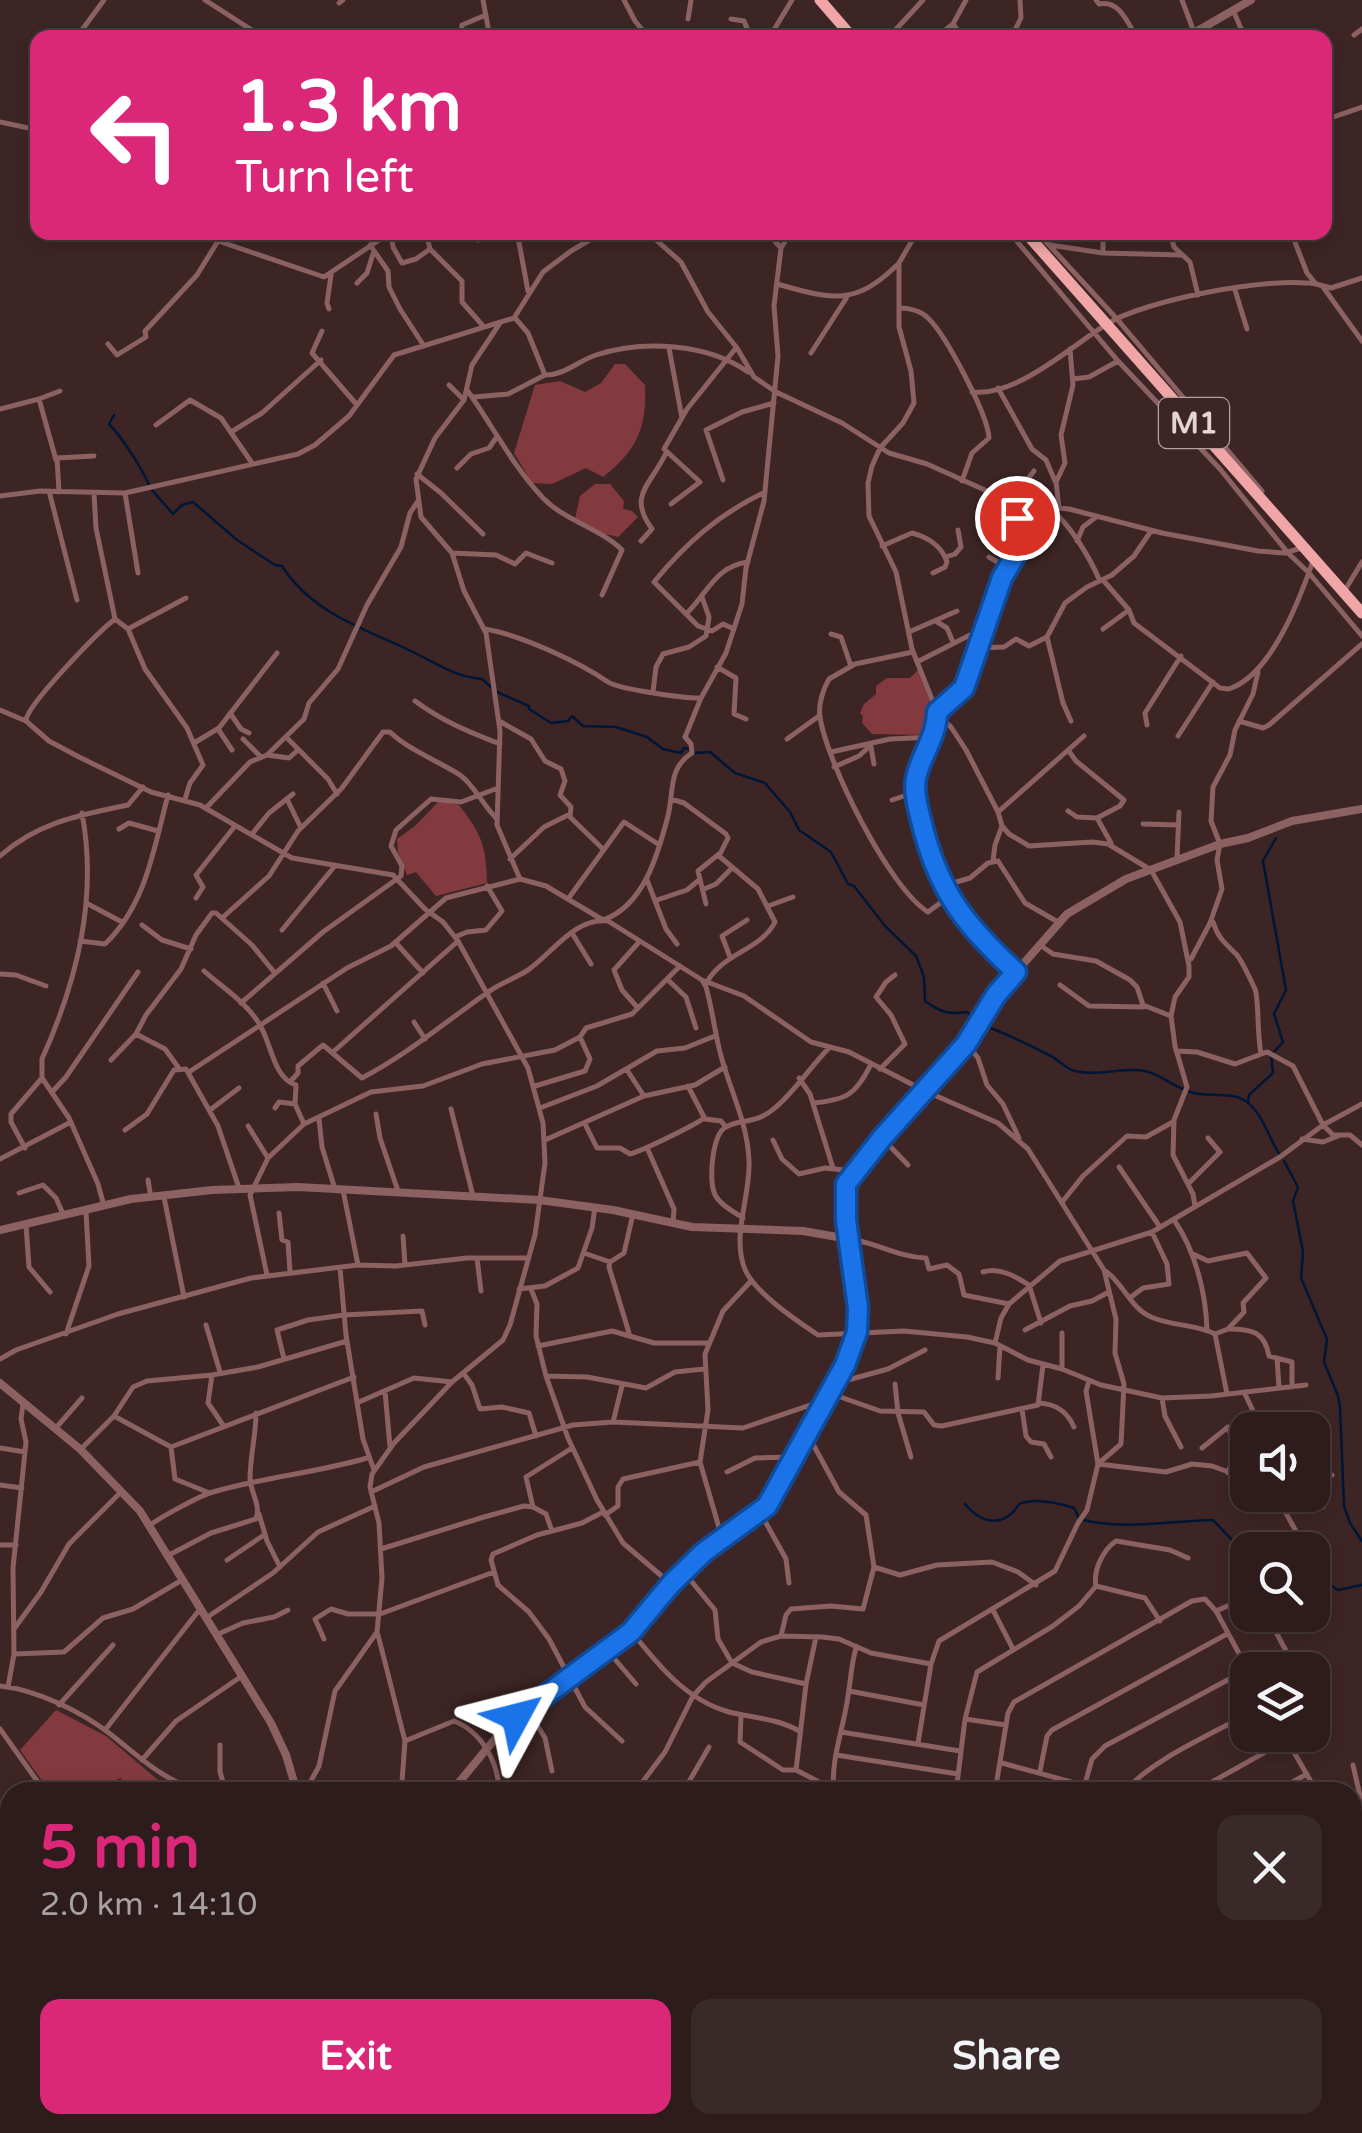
<!DOCTYPE html>
<meta charset="utf-8">
<style>
:root{--surface:#2e1c1c;--page:#3a2929;--text:#f1f3f6;--muted:#a7a1a3;--line:#493a3b;--accent:#db2777}
body{margin:0;font-family:"Varela Round",sans-serif;background:var(--page);color:var(--text);height:100vh;display:flex;flex-direction:column;font-size:38px;white-space:nowrap}
*{box-sizing:border-box;margin:0}
p{font-size:32px;color:var(--muted)}
.icon{flex:none;width:55px;height:55px;fill:none;stroke:currentColor;stroke-width:2;stroke-linecap:round;stroke-linejoin:round}
.map{position:relative;flex:1;overflow:hidden}
.panel{position:absolute;left:0px;top:1782px;width:1362px;height:352px;display:flex;flex-direction:column;background:var(--surface);border-radius:30px 30px 0 0;box-shadow:0 5px 15px #0003,0 0 0 2px var(--line)}
.panel>*{flex:none}
.guide{position:absolute;left:30px;top:30px;width:1302px;height:210px;border-radius:20px;box-shadow:0 5px 15px #0003,0 0 0 2px var(--line);background:#db2777;color:#fff;overflow:hidden}
.buttons{position:absolute;left:1230px;top:1412px;display:grid;gap:20px}
.buttons a{display:grid;place-items:center;width:100px;height:100px;border-radius:20px;background:var(--surface);box-shadow:0 5px 15px #0003,0 0 0 2px var(--line);font-size:50px}
.pin{position:absolute;display:grid;place-items:center;width:85px;height:85px;color:#fff;margin:-42px;border:5px solid #fff;border-radius:50%;box-shadow:0 2px 10px #0007}
.me{position:absolute;width:110px;margin:-55px;rotate:52deg;stroke-linejoin:round;filter:drop-shadow(0 0 8px #0008)}
.turn{display:flex;align-items:center;gap:35px;height:210px;padding:0 40px;font-size:45px}
.turn .icon{width:130px;height:130px;stroke-width:2.5}
.turn b{display:block;font-size:70px;line-height:85px}
.round{display:grid;place-items:center;flex:none;width:105px;height:105px;border-radius:20px;background:var(--page)}
.overview{display:flex;align-items:center;justify-content:space-between;height:170px;padding:0 40px}
h1{font-size:60px;font-weight:800;line-height:75px;color:var(--accent)}
.cta{display:flex;gap:20px;margin-top:auto;padding:20px 40px}
.cta a{flex:1;height:115px;border-radius:20px;background:var(--accent);color:#fff;font-size:40px;font-weight:800;line-height:115px;text-align:center}
.cta a+a{background:var(--page);color:var(--text)}
.map>svg:first-child{display:block}
</style>
<div class="map">
<svg width="1362" height="2133" viewBox="0 0 1362 2133">
<rect width="100%" height="100%" fill="#3d2525"/>
<!-- green -->
<path fill="#833a3f" d="M615,364H625L645,385C647,428 637,450 603,477L586,468L552,484L532,483L514,453L535,385L560,381L585,392L601,383Z
M595,484H610L624,501L623,509L632,511L638,517L618,537L596,532L575,519L580,496Z
M918,670L932,707L933,735L872,734L862,723L863,716L860,713L864,704L876,694V686L887,678H910Z
M439,801L459,805C482,835 486,845 487,883L436,896L416,872L407,875L398,852L397,839L415,826Z
M56,1710L106,1736L158,1780L127,1792L121,1778L109,1783L102,1792H50L20,1750Z"/>
<g fill="none" stroke-linecap="round" stroke-linejoin="round">
<!-- stream -->
<path stroke="#001637" stroke-width="2.5" d="M114,415L109,424C121,436 142,468 149,485
M152,490L173,514L182,505L193,502L237,540L275,565L282,566C313,615 369,630 417,654C439,665 457,677 482,679L492,688
M497,692L529,706V709L551,723L568,721L572,716L583,726L616,727L647,737L663,749L681,753L684,748L689,749
M695,753L710,752L735,773L765,783L790,812L799,830L831,852L848,884L854,886L885,926L916,956L924,977L925,1001C940,1012 949,1015 967,1012L977,1020
M985,1026C1008,1034 1027,1044 1049,1055C1058,1059 1064,1068 1075,1071C1097,1076 1115,1069 1137,1070C1157,1070 1174,1089 1194,1093C1211,1097 1232,1091 1247,1102C1263,1114 1269,1139 1280,1155
M1248,1102L1249,1095L1273,1073L1271,1055L1283,1042L1274,1014L1286,990L1263,861L1276,838
M1284,1161L1298,1187L1293,1201L1303,1252L1301,1278L1327,1339L1324,1362L1338,1396L1340,1407L1344,1506L1350,1523L1362,1541
M965,1504C978,1520 997,1528 1013,1512C1020,1505 1016,1504 1026,1502C1040,1499 1061,1504 1074,1508L1079,1518
M1083,1520C1127,1530 1168,1521 1213,1520L1233,1541L1250,1550
M1312,1573L1338,1590L1362,1585"/>
<!-- minor -->
<path stroke="#8b6162" stroke-width="5" d="M205,0L264,38
M483,0L490,38
M624,0L635,21L649,38
M1096,0L1099,4C1120,0 1127,22 1137,38
M1182,0L1194,32
M339,3L343,0
M1233,10L1245,38
M688,19L691,0
M731,19L744,21L751,38
M953,24L963,38
M1354,35L1362,29
M76,38L104,0
M461,38L462,25L486,15
M769,38L792,0
M888,38L923,0
M935,38L953,24L966,0
M1011,38L1021,18L1020,0
M1325,120L1362,107
M0,122L38,130
M192,232L324,277L391,232L393,247L402,263L416,259L430,249
M426,232L430,249L462,281V302L484,327
M517,232L528,291
M647,232L681,262L708,312L737,348L754,377L776,392L842,423L889,453L927,464L987,491L1039,506L1069,509L1162,533L1258,551L1285,553L1301,548
M767,232L781,248
M917,232L899,263V327L911,371L914,403L903,423L880,448L872,466L868,483L869,516L896,572L912,649L937,712L936,731L916,778V792L932,862L961,915L1016,972
M1009,232L1118,361L1220,469L1288,553L1309,573L1362,636
M1037,232L1117,319L1262,491
M1103,232V253
M1170,232L1174,247L1190,262L1198,295
M1291,232L1307,273L1316,284L1331,288L1362,278
M478,240L483,234L489,232
M370,245L388,271L389,287L400,309L424,346
M1050,245L1103,253L1182,255
M357,283L367,273L373,254
M777,284C831,299 854,307 897,265
M1323,287L1362,341
M1235,290L1247,329
M899,308C909,308 921,311 928,318C946,335 988,415 989,438L972,453L962,481
M329,309L327,303L331,275
M515,318L528,333L545,375C565,375 578,361 596,355C643,340 707,343 748,372
M500,323L472,365L464,400L435,438L416,479L421,517L452,553L464,591L486,633L500,731L497,825L520,879
M322,331L312,353L357,405
M108,344L117,355L146,337L145,331L197,275L218,241
M669,348L682,418
M811,353L847,297
M1073,379L1089,377L1118,361
M449,385L464,400
M998,388L1032,449L1046,460L1055,481
M467,390C493,426 513,467 544,499C566,521 601,529 622,550L602,595
M972,392C1017,397 1071,346 1107,324C1145,300 1271,276 1316,284
M474,397L508,394L545,375
M39,399L60,391
M0,409L39,399L56,460
M156,425L190,400L221,418L252,463
M231,432L262,413L321,360
M457,468L471,454L489,448L496,438
M417,474L441,493L483,534
M723,480L706,430L742,412L774,403
M49,491L77,600
M59,492L57,458L94,456
M125,493L138,573
M94,494L96,528L115,619L128,629L145,669L187,728L203,765L190,783L185,799
M0,496L40,491L125,493L298,454L315,445L349,416L394,355L514,318L543,272L571,251L603,232
M671,504L700,482L664,449L687,409L736,348
M1048,507C1069,522 1090,558 1100,581
M1059,508L1056,482L1065,463L1061,435L1073,385L1070,349
M641,541L652,529C627,495 651,485 666,453
M1077,541L1083,527L1096,517
M882,546L912,533C927,537 942,546 947,562L945,567L933,573
M452,553L496,555L515,564L526,553L552,563
M946,557L955,554L961,547L958,530
M989,557L1003,565L1011,561
M1103,580L1129,610L1134,623L1220,688L1229,689C1271,675 1299,601 1313,561
M1345,590L1362,562
M688,612C708,592 716,566 748,562
M937,622L947,628L953,642
M128,629L186,598
M485,629C521,635 579,662 608,682C618,689 688,699 701,698L726,653L742,604L746,568L764,501L778,356L774,306L781,248L791,232
M734,629L723,624L712,631L698,626L654,582C686,543 719,514 765,492
M1103,629L1129,610
M909,632L957,611
M831,634L841,637L851,666
M979,648L1004,647L1016,639L1029,646L1047,637
M913,652L855,664L829,679C823,689 818,705 820,717C827,763 889,888 928,912L947,898
M917,662L970,635L979,644
M717,667L736,678L734,714L746,719
M653,692L656,667L663,654L689,647L706,636L709,617L702,597
M415,701C442,721 469,732 500,744
M0,710L26,721L49,741L79,757L151,792L200,805L292,858L393,875L425,909L443,922L458,941L528,1068L543,1123L545,1163L535,1235L510,1325L503,1340L452,1382L394,1443L372,1474L370,1487L379,1523L382,1578L377,1632L335,1691L319,1766L305,1792
M937,712L964,688L1002,578L1019,549L1018,498L1021,488L1034,471
M230,713L241,729L249,733
M938,716L951,727L966,750L998,812L1002,826L1009,834L1029,846L1092,842L1108,844L1151,870L1180,922L1189,966V977L1175,997L1171,1016
M26,720C28,704 98,632 115,619
M499,721L531,739L545,761L561,769L565,781L560,795L571,807L570,817L603,849
M1071,721L1063,703L1047,637L1065,603L1087,587L1112,575L1134,556L1151,531
M1239,721L1263,728L1269,725L1362,644
M1147,725L1145,713L1181,656
M218,729L232,750
M1178,736L1213,682
M286,737L328,779L337,794
M243,739L261,757
M787,739L819,716
M194,743L219,728L277,653
M871,747L874,764
M1068,750L1076,761L1124,800L1120,806L1097,818
M831,752L890,739L933,737
M267,755L289,758L298,750
M834,767L859,756L870,746
M287,799L301,828
M671,799L684,803L726,834L728,838L719,856L758,889L775,922C761,950 723,953 707,982
M892,800L916,792
M206,808L250,762L267,755L304,719L309,703L338,669L367,605L401,547L410,513L418,501
M1068,811L1077,817L1097,818L1111,843
M998,812L1084,736
M82,813C98,898 77,981 42,1059V1078L69,1118L98,1184L104,1206
M1143,824L1178,825
M119,829L129,823L158,831
M252,834L269,813L293,794
M0,856C38,822 80,815 128,805L143,787
M510,859L544,827L570,814
M1177,859L1179,812
M993,861L995,845L1002,826
M647,880L666,929L677,944
M943,886L970,878L988,863L998,861L1025,903L1058,922
M704,889L716,884L732,868
M196,898L203,887L196,875L235,826
M568,899L624,822L658,844
M657,900L687,890L699,880
M86,903L122,922
M706,904L698,871L719,854
M768,906L793,897
M222,918L269,876L298,831L342,788L383,732H390C410,751 437,760 460,775C474,785 483,805 496,818
M1213,922C1218,938 1225,943 1236,954C1242,960 1251,981 1255,989C1259,999 1257,1036 1261,1053
M142,925L162,940L191,949
M282,930L334,867
M572,933L591,964
M455,937L467,932L486,930L502,911L487,886
M80,941L105,944C146,905 154,848 168,795
M396,943L423,973
M1040,945L1053,954L1096,961L1130,980L1137,987L1143,1005L1171,1016L1175,1046L1187,1087L1174,1120L1173,1155L1193,1194L1195,1206
M730,957L722,936L747,920
M1191,959L1210,923L1222,889L1217,860L1220,844L1211,821L1213,787L1230,755L1235,730L1253,694L1258,672
M204,971C223,988 249,1004 261,1027C272,1047 274,1078 296,1085L295,1104L304,1124
M0,974L16,975L46,986
M668,980L686,997L696,1028
M702,980L744,996L811,1042L849,1052L925,1091L998,1123L1028,1149L1104,1270L1116,1319L1115,1353L1124,1384L1121,1444L1098,1464L1087,1510L1078,1523L1055,1571L939,1641L931,1664L918,1743
M323,983L337,1011
M1060,985L1089,1006L1144,1007
M241,1003L323,932L401,876L402,866L391,846L396,830L431,799L461,802L498,788
M637,1007L622,990L614,970L639,942
M414,1022L425,1039
M136,1034L165,1049L178,1067
M967,1044L978,1058L987,1085L1003,1104L1019,1138
M1176,1051L1197,1052L1235,1064L1267,1052L1293,1066L1323,1125L1333,1135H1350L1362,1145
M333,1052L458,941
M111,1060L136,1034L146,1015L181,969L196,935L212,913H216L252,945L274,972
M880,1069L905,1044L891,1015L876,997L886,982L895,975
M627,1070L644,1096
M189,1072L347,968L391,946L446,898L520,879L546,886L603,920C644,906 658,854 668,816C674,791 668,768 692,753L691,744L685,737L701,698
M799,1078L810,1094L833,1168
M290,1082L298,1073V1066L323,1045L362,1078C406,1055 443,1024 484,995C496,985 511,980 525,972C551,956 573,917 608,921L702,980L706,987C712,1008 714,1027 719,1048C728,1087 747,1119 749,1160C751,1195 732,1233 744,1267C752,1291 797,1321 818,1335L904,1331L967,1337L995,1343L1028,1360L1062,1369L1101,1385L1162,1398L1211,1396L1306,1385
M535,1086L585,1071L590,1059L580,1037
M688,1086L705,1119L721,1121L726,1127
M53,1091L66,1077L138,972
M813,1103C846,1100 856,1095 871,1064
M275,1108L279,1102L295,1104
M540,1108L597,1086L657,1051L685,1048L715,1036
M451,1109L473,1196
M210,1110L239,1088
M376,1114L380,1138L398,1191
M319,1119L322,1147L335,1189
M585,1124L597,1148H620L630,1154C642,1151 695,1125 704,1118
M248,1126L268,1158
M125,1130L147,1114L174,1070L186,1069L218,1126L239,1188
M1302,1139L1323,1142L1338,1136
M545,1140L644,1096L695,1085L725,1067
M773,1140L782,1159L799,1174L825,1168L853,1171
M884,1140L908,1165
M25,1148L11,1122V1114L42,1078
M648,1150L674,1209L673,1223
M0,1159L71,1122
M1119,1167L1160,1227
M148,1180L151,1198
M1188,1184L1220,1152L1208,1138
M343,1190L358,1265
M19,1193L43,1185L56,1198L63,1214
M164,1197L184,1297
M1063,1201L1083,1176L1127,1136L1146,1137L1173,1122
M279,1213L282,1240L288,1242L290,1272
M743,1218C734,1212 717,1203 714,1192C709,1179 712,1134 726,1127C742,1118 756,1125 776,1107C795,1091 811,1066 829,1048
M1174,1220C1195,1250 1206,1293 1207,1330
M26,1225L29,1267L50,1292
M403,1236L405,1265
M849,1239C875,1242 898,1257 926,1258L929,1269L947,1265L959,1274L964,1295L1009,1304
M584,1253L610,1262
M1193,1254L1208,1261L1247,1253L1266,1278L1243,1303L1244,1312L1228,1329L1215,1334
M477,1258L481,1291
M340,1268L346,1335L363,1439L374,1470
M1104,1270C1123,1282 1130,1308 1151,1317C1171,1326 1196,1324 1215,1334L1227,1394
M983,1272C999,1267 1015,1276 1029,1285L1041,1323
M267,1275L250,1195L268,1158L304,1124L371,1092L423,1086L482,1064L555,1050L580,1037L586,1028L632,1014L680,966
M519,1289L545,1286L578,1268L592,1228L595,1207
M531,1289L537,1304L536,1336L546,1376L568,1438L597,1500L623,1543L671,1584
M1131,1297L1143,1288L1169,1284L1167,1264L1152,1232
M206,1325L220,1372
M1229,1329C1252,1329 1265,1332 1269,1356L1292,1362V1385
M1025,1330L1070,1306L1092,1301L1109,1292
M629,1333L609,1267L610,1262L624,1253L633,1214
M66,1334L89,1266L86,1212
M995,1343L1001,1318L1009,1304L1060,1261L1152,1232L1280,1157L1323,1125L1362,1104
M538,1346L612,1331L654,1343H708
M1277,1358L1279,1387
M0,1359L16,1350L118,1314L251,1278L358,1265L396,1266L467,1258H526
M284,1359L277,1330L308,1320L344,1315L422,1311L425,1325
M1062,1369V1333
M464,1374L472,1385L480,1409L502,1407L529,1413L536,1436
M212,1375L208,1403L223,1425
M546,1376L587,1377L646,1388L675,1372L704,1369
M998,1378L1000,1346
M1089,1381L1086,1391L1098,1464L1166,1472L1192,1464L1212,1466L1248,1479
M837,1383L888,1369L925,1350
M895,1384L898,1413L911,1457
M385,1391L390,1447
M1244,1392L1262,1430
M832,1394L880,1411L924,1412L934,1425L942,1426L1038,1405L1043,1365
M1162,1398L1165,1416L1181,1447
M359,1402L414,1378L452,1382
M1039,1403C1056,1404 1067,1411 1074,1427
M1022,1409L1026,1436L1031,1442L1044,1444L1051,1457
M114,1416L171,1447L354,1377
M613,1422L622,1386
M55,1429L82,1398
M171,1447L175,1479L207,1492
M0,1448L25,1452
M1202,1448L1228,1427L1236,1450L1228,1473
M81,1449L114,1416L133,1387L147,1381L212,1375L258,1367L347,1341
M727,1472L755,1458L793,1457
M1312,1481L1332,1475
M1317,1481L1323,1507
M0,1485L22,1488
M371,1492L424,1467L573,1425L613,1422L743,1428L825,1400
M1276,1495L1298,1535L1294,1550
M1282,1508L1295,1503L1301,1495
M603,1512L582,1523L537,1535L493,1554L491,1560L498,1585L529,1612L549,1639L585,1707L622,1741
M259,1514L267,1541L280,1567
M761,1514L786,1559L789,1583
M605,1515L618,1506V1487L623,1479L700,1462
M150,1525C161,1517 201,1495 213,1492C264,1477 316,1473 367,1458
M552,1531L546,1514L533,1507L526,1477L572,1448
M722,1538L700,1462L708,1410L705,1354L723,1311L751,1281
M0,1545H16
M381,1549L484,1517L524,1506L533,1507
M169,1555L211,1533L256,1519C261,1505 251,1493 250,1479C250,1457 256,1435 256,1413
M227,1560L264,1535
M874,1567L900,1575L937,1565L992,1562L1018,1572L1036,1585
M683,1571L715,1610L718,1639L732,1663L752,1672L806,1684
M1096,1586C1093,1570 1103,1550 1116,1541L1170,1550L1188,1558
M993,1610L1013,1649
M1216,1611L1248,1597
M1267,1615L1296,1670
M206,1618L273,1573L318,1532L375,1506
M14,1629L41,1592L69,1544L120,1493
M631,1631C658,1665 686,1700 729,1712C752,1718 777,1718 799,1731
M216,1635L243,1623L274,1617L288,1610
M378,1635L405,1741L402,1782
M781,1636L786,1615L791,1609L831,1606L863,1609L874,1567L866,1515L839,1492L807,1433
M816,1637L806,1684L796,1770L823,1784L872,1792
M324,1639L315,1619L331,1609L348,1614H380L494,1572
M607,1650L636,1684
M14,1654L64,1652L103,1618L133,1609L182,1580
M0,1686C37,1690 80,1711 109,1733C141,1758 162,1780 202,1792
M8,1687L14,1654L13,1568L26,1442L21,1419L23,1404
M849,1691L924,1705
M59,1705L113,1645
M526,1707L545,1738L552,1771
M741,1715L740,1742L783,1770H796
M965,1719L1006,1725
M0,1729L45,1792
M105,1730L200,1609
M841,1732L960,1751
M1284,1735L1317,1792
M405,1741L454,1721C482,1732 499,1763 499,1792
M220,1745V1772L226,1792
M836,1755L958,1774
M142,1760L176,1721L242,1676
M1002,1763L1108,1792
M1353,1765L1362,1805
M1040,1771L1047,1736L1052,1730L1227,1634
M1085,1784L1092,1759L1105,1746L1248,1669
M635,1792L665,1752L693,1696L706,1682L761,1642L781,1636L822,1637L839,1639L871,1653L931,1664
M683,1792L709,1747
M834,1792C830,1761 844,1727 848,1696C851,1679 851,1665 856,1648
M956,1792L965,1719L977,1672L1053,1626L1079,1606L1096,1586L1145,1598L1160,1621
M995,1792L1008,1713L1014,1702L1192,1601L1205,1599L1216,1611L1248,1670
M1126,1792C1143,1764 1216,1732 1248,1714
M1194,1792L1287,1740
M1274,1792L1307,1774
M1352,1857L1362,1873
M0,1887V1908
M0,1909L10,1935
M1352,1927L1362,1920
M1352,1979L1362,1972
M0,2026L10,2030
M1352,2087L1362,2102
M195,2125L199,2133
M520,2125L524,2133
M611,2125L614,2133
M946,2125L952,2133
M1004,2125L1010,2133
M1070,2125L1075,2133
M340,2133L343,2125
M560,2133L563,2125
M734,2133L735,2125
M776,2133L778,2125
M825,2133L863,2125"/>
<!-- tertiary -->
<path stroke="#8b6162" stroke-width="8" d="M1185,38L1251,0
M0,1230L131,1199L212,1190L298,1187L539,1200L613,1210L692,1227L803,1231L849,1239
M0,1383L80,1449L140,1511L271,1723L286,1755L297,1792
M451,1792L499,1734L526,1707L631,1631L671,1584L704,1552L761,1514L767,1506C791,1452 845,1386 857,1332C867,1286 830,1219 849,1178L954,1060L978,1028L996,995L1067,914L1126,879L1220,844L1248,838L1292,821L1362,809
M1352,2029L1362,2023
M0,2072L10,2076
M77,2125L87,2133
M56,2133L69,2125
M263,2133L276,2125
M1221,2133L1230,2125"/>
<!-- trunk -->
<path stroke="#f0a6a7" stroke-width="11" d="M820,0L853,38
M1025,232L1362,613"/>
</g>
<g fill="none" stroke-linecap="round" stroke-linejoin="round">
<defs>
<path id="route" d="M516,1717L631,1632L671,1584L704,1552L767,1506L845,1365L857,1332L858,1308L846,1220V1184L882,1138L966,1044L996,995L1016,972C968,928 941,895 924,832C920,815 913,795 916,778C921,754 937,737 937,712L964,688L1002,578L1019,549L1017,518"/>
</defs>
<!-- route casing -->
<use href="#route" stroke="#114b97" stroke-width="25"/>
<!-- route -->
<use href="#route" stroke="#1a73e8" stroke-width="18"/>
</g>
<g text-anchor="middle" stroke-width="10" stroke-linejoin="round" paint-order="stroke">
<!-- shield labels -->
<rect fill="#3d2525" stroke="#b3a0a0" stroke-width="2.5" x="1159" y="398" width="70" height="50" rx="8"/>
<g font-size="30" font-weight="bold" fill="#e5d4d4">
<text x="1194" y="433">M1</text>
</g>
</g>
</svg>
<div class="buttons">
<a><svg class="icon" aria-label="sound" viewBox="0 0 24 24"><path d="M4 9h4l5-4v14l-5-4H4zM17 9q2 3 0 6"/></svg></a>
<a><svg class="icon" aria-label="search" viewBox="0 0 24 24"><circle cx="10" cy="10" r="6"/><path d="M15 15l6 6"/></svg></a>
<a><svg class="icon" aria-label="layers" viewBox="0 0 24 24"><path d="M12 4l9 5-9 5-9-5zM3 14l9 5 9-5"/></svg></a>
</div>
<div class="pin" style="left:1017px;top:518px;background:#d93025"><svg class="icon" aria-label="arrive" viewBox="0 0 24 24"><path d="M6 21V4h12l-3 4 3 4H6"/></svg></div>
<svg class="me" style="left:516px;top:1717px" viewBox="-20 -20 40 40"><path d="M0-17L14 15 0 8-14 15z" fill="#1a73e8" stroke="#fff" stroke-width="4"/></svg>
<div class="guide">
<div class="turn"><svg class="icon" aria-label="left" viewBox="0 0 24 24"><path d="M17 20v-9H6M10 6l-5 5 5 5"/></svg><div><b>1.3 km</b>Turn left</div></div>
</div>
<section class="panel">
<div class="overview"><div><h1>5 min</h1><p>2.0 km · 14:10</p></div><a class="round"><svg class="icon" aria-label="close" viewBox="0 0 24 24"><path d="M6 6l12 12M18 6L6 18"/></svg></a></div>
<div class="cta"><a>Exit</a><a>Share</a></div>
</section>
</div>
